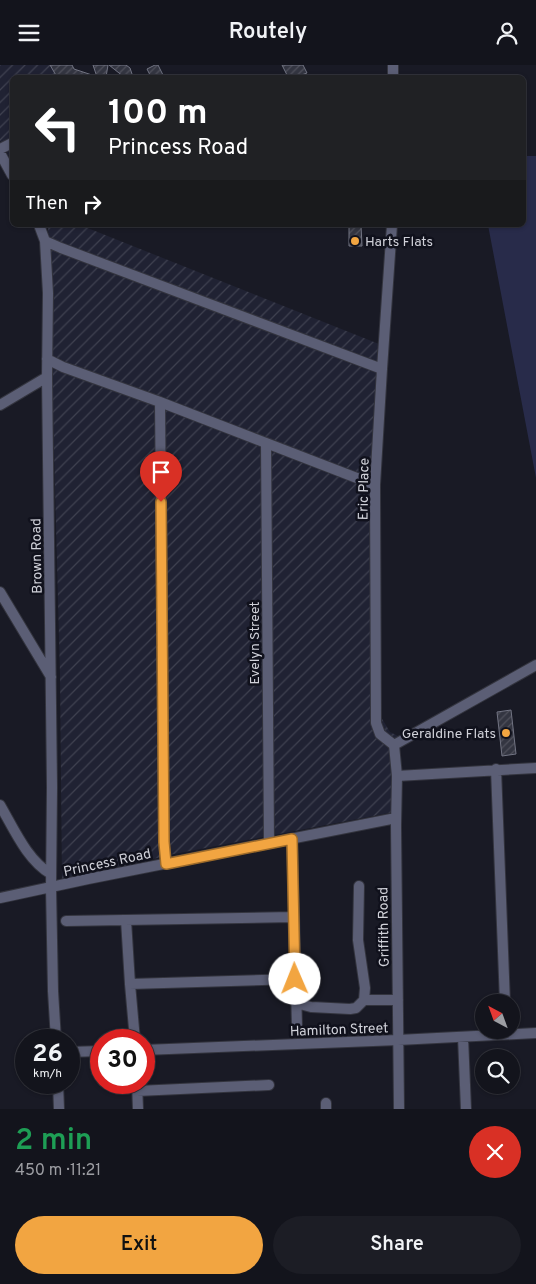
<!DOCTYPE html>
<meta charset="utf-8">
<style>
:root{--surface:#13141c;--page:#1c1d25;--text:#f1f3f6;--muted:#9d9ea3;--line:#32333b;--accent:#f2a541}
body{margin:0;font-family:Overpass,sans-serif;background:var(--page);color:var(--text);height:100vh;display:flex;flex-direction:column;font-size:19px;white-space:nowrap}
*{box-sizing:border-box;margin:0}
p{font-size:16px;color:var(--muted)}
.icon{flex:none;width:28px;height:28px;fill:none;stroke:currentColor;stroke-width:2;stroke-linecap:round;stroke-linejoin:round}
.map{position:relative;height:1044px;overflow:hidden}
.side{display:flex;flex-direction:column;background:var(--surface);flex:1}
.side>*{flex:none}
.banner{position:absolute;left:10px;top:10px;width:516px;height:152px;border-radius:8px;box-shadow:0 1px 4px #0004,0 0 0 1px var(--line);background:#202124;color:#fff;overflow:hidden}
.needle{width:32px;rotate:319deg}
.tools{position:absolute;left:475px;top:929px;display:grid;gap:10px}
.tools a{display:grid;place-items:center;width:45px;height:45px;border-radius:50%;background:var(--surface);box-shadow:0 1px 4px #0004,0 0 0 1px var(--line);font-size:25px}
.speed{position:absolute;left:15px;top:964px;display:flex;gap:10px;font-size:25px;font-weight:700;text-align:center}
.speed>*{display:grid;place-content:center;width:65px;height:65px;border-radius:50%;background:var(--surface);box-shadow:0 1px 4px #0004,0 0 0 1px var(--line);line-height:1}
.speed small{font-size:12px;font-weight:400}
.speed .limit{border:8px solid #d22;background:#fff;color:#111}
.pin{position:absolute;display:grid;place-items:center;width:42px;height:42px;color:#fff;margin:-51px -21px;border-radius:50% 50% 50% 0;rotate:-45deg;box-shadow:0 0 5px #0007}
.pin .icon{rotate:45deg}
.me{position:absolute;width:55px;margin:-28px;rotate:359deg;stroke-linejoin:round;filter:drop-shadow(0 0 4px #0008)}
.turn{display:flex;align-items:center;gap:18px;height:105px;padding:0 15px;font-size:22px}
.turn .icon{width:65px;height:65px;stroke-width:2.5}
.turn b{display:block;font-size:35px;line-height:42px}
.then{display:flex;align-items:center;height:48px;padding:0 15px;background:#0003;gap:10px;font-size:19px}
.round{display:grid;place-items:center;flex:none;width:52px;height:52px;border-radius:26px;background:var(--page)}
.head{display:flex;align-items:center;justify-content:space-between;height:85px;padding:0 15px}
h1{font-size:30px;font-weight:600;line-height:38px;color:#1e9e55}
.primary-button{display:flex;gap:10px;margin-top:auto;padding:10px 15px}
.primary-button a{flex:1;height:58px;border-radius:30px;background:var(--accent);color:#111;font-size:20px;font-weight:600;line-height:58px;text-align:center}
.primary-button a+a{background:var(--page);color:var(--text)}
header{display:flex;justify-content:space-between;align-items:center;height:65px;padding:0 15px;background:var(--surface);font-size:22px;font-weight:600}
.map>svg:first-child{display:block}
</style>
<header><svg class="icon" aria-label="menu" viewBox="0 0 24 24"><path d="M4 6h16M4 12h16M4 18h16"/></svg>Routely<svg class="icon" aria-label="person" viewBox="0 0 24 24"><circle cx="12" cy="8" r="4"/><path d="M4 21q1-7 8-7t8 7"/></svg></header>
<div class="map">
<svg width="536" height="1044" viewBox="0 0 536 1044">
<defs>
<pattern id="industrial-furrows" width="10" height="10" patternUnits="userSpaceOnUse" patternTransform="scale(1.25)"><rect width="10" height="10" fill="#202233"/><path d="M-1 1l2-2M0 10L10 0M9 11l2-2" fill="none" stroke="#3f4150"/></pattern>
<pattern id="building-hatch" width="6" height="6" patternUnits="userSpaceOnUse" patternTransform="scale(1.25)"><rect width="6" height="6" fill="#333541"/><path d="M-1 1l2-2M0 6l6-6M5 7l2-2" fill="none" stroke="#50515c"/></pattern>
</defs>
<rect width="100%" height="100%" fill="#191a25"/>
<!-- industrial -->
<path fill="url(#industrial-furrows)" d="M0,0H58V12H12V96L0,76Z
M48,160H80L384,281L375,642L390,667L398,671L394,747L169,790L62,817L60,610Z"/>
<!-- green -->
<path fill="#282b4a" d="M524,91H536V413L488,160H524Z"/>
<!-- building -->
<path fill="url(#building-hatch)" stroke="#727483" d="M50,0H72L74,4L95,11V12H57Z
M93,0H108L106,12H97Z
M109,0H126L130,3L133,12H124Z
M155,0H158L164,12H151L147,4Z
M282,0H303L307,8L296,12H288Z
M349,160H361L362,181H349Z
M511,645L516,689L502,691L497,647Z"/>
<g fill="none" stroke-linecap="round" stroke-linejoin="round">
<defs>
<path id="street" d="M393,0V12
M0,84L12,78
M0,88L12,110
M39,160L45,176L48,228L47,312L52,722L51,823L53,926L56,975
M392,160L382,304L375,420L376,658L380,669L394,680
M45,176L61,183L382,304
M47,294L63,302L160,337L375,420
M160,337L164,777L166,799
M0,340L47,312
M266,378L269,778
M0,527L51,612
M394,680L397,711L396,761L399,1044
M394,680L536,600
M496,704L505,938
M397,711L536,703
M0,740C14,764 27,795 51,809
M292,774L297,961
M0,833L88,814L396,753
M126,855L130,919L135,975
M66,856L293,852
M130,919L295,914
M364,935H398
M296,938L311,942L350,944L356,943L364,935L365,923L358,875L359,821
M463,972L466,1044
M144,985L398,975L536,968
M69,987L101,986
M58,1018L59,1044
M137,1018L138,1044
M137,1026L269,1020
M326,1044V1038"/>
</defs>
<!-- street casing -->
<use href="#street" stroke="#33343e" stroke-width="12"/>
<!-- street -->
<use href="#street" stroke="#5b5e75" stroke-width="10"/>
</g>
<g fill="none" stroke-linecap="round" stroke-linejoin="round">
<defs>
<path id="route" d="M161,437L164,777L166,799L292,774L295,914"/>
</defs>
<!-- route casing -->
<use href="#route" stroke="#9d6b2a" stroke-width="12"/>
<!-- route -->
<use href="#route" stroke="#f2a541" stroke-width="9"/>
</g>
<!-- markers -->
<g fill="#f2a541" stroke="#10111c" stroke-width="2">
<circle cx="355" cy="176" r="5"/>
<circle cx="506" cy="668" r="5"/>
</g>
<g text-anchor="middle" stroke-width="5" stroke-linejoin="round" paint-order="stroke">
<!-- poi labels -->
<g font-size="14" fill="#d0d1d9" stroke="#10111c" text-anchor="start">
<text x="365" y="181">Harts Flats</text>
<text x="496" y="673" text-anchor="end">Geraldine Flats</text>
</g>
<!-- street labels -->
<g font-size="14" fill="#d0d1d9" stroke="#10111c">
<text transform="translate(363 424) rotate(-89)" y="5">Eric Place</text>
<text transform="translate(36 491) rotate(-91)" y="5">Brown Road</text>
<text transform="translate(254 578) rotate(-90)" y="5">Evelyn Street</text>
<text transform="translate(107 797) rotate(-12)" y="5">Princess Road</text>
<text transform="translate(383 862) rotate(-91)" y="5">Griffith Road</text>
<text transform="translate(339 964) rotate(-2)" y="5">Hamilton Street</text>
</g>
</g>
</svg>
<div class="tools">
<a><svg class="needle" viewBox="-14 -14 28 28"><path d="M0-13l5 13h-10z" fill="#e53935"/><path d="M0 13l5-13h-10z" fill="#9d9ea3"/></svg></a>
<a><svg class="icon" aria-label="search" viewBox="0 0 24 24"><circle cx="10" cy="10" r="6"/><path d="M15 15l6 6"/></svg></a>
</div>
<div class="speed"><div>26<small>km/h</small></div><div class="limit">30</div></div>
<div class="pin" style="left:161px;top:437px;background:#d93025"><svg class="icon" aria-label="arrive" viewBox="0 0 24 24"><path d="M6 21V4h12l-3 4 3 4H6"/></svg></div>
<svg class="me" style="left:295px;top:914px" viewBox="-20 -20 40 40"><circle r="19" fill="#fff"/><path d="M0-13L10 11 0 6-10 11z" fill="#f2a541"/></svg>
<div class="banner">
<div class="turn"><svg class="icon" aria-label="left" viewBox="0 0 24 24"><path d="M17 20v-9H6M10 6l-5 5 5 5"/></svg><div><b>100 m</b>Princess Road</div></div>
<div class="then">Then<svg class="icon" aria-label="right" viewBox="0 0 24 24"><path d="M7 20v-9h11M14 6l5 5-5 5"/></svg></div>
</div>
</div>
<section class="side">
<div class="head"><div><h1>2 min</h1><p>450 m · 11:21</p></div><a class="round" style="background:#d93025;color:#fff"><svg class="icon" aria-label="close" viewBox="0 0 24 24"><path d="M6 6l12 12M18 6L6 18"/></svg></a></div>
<div class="primary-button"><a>Exit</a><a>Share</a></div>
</section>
